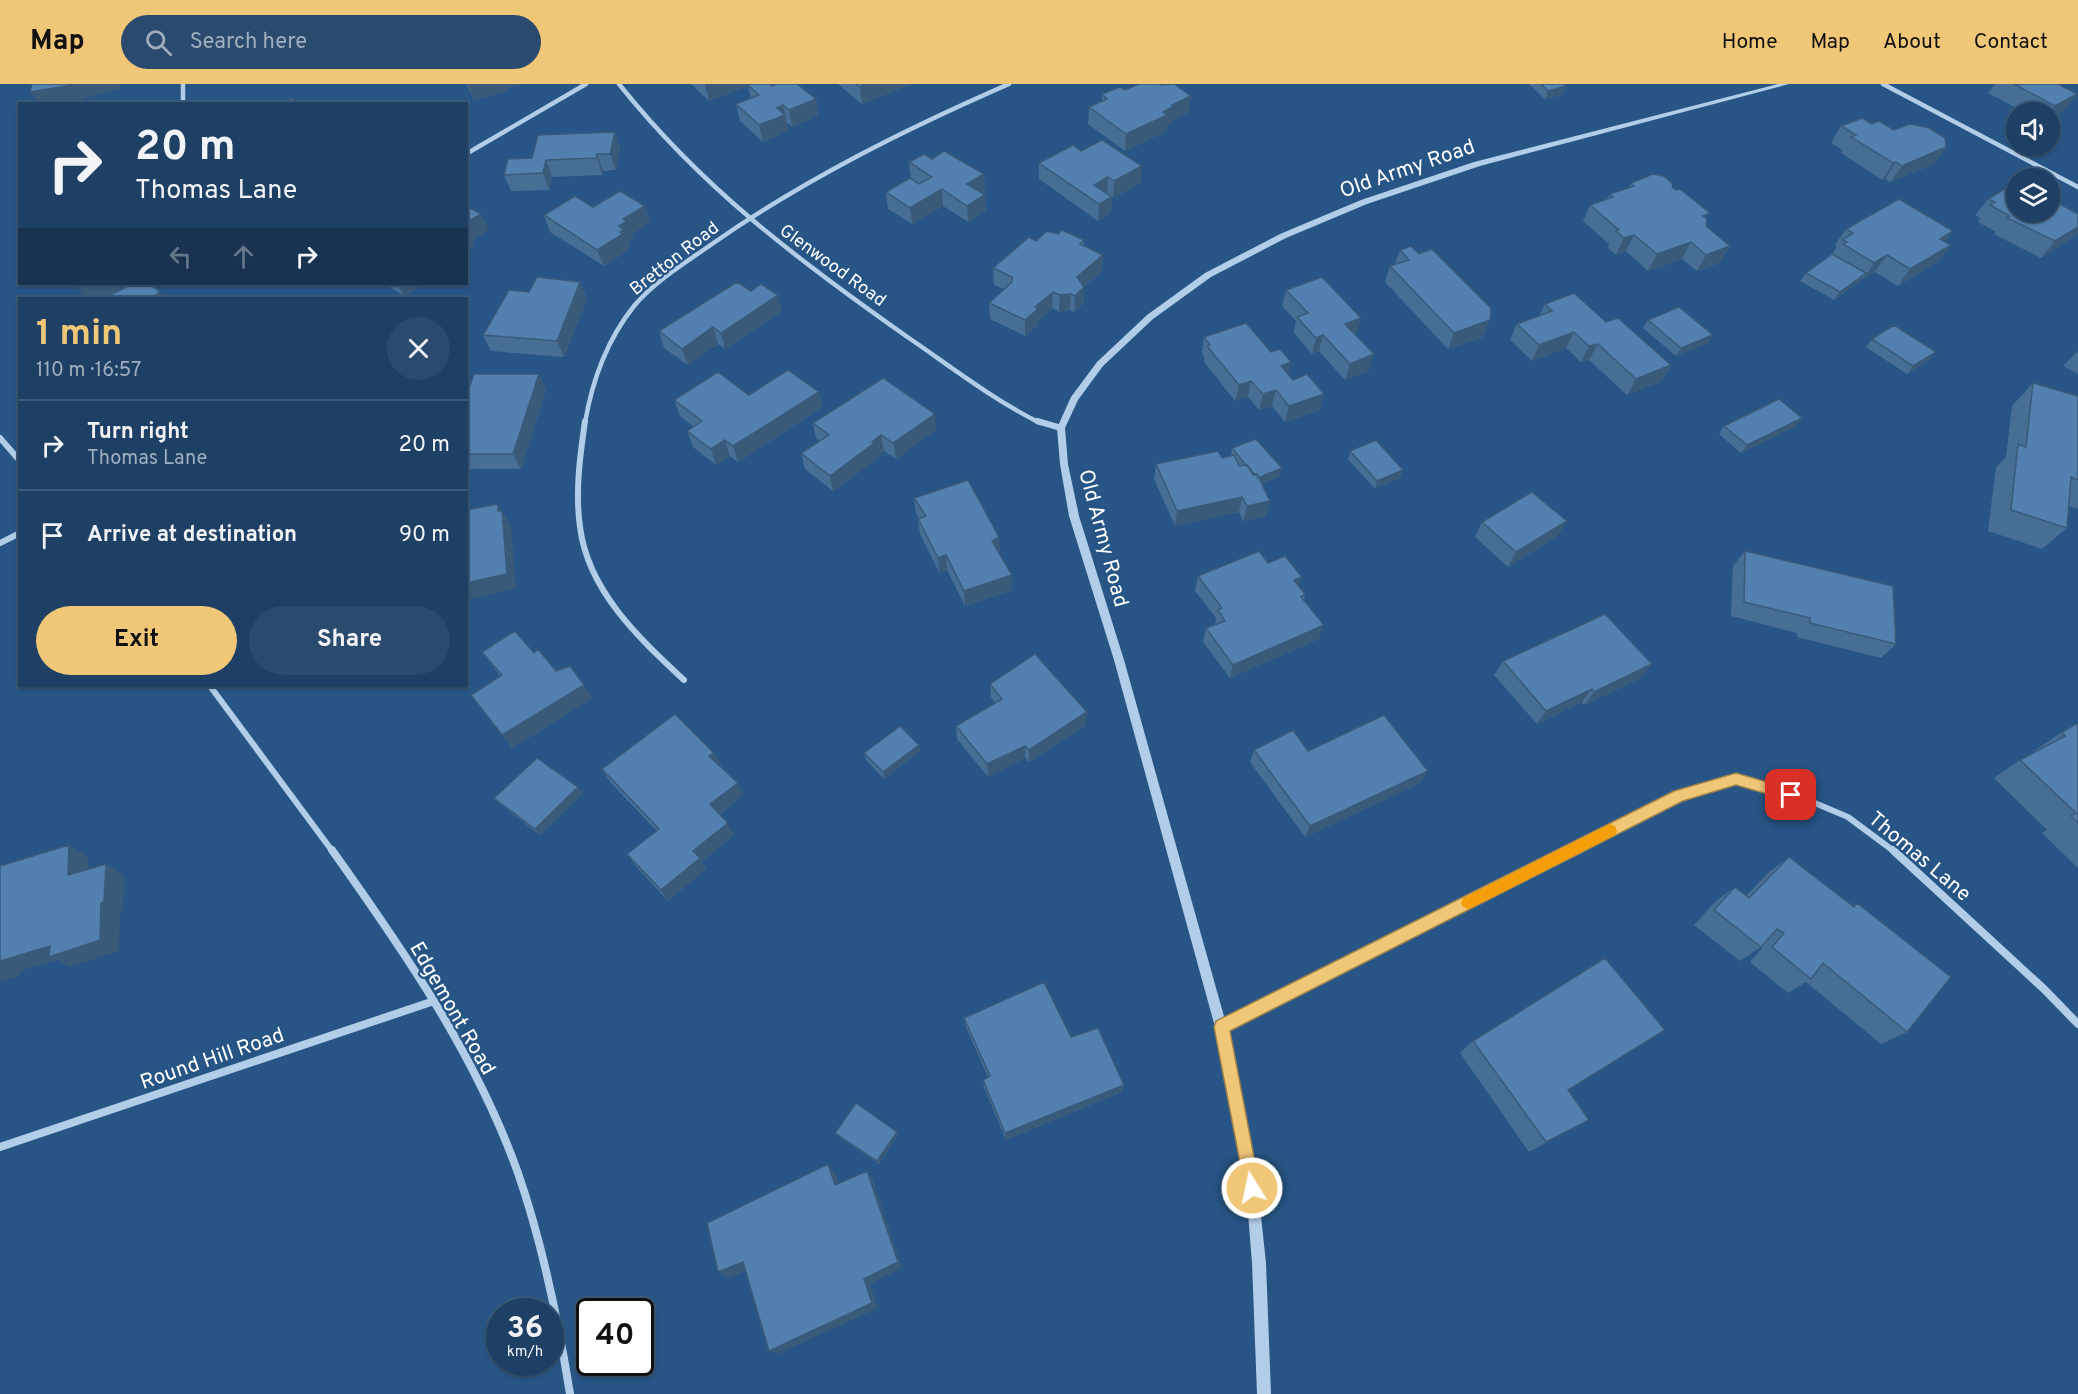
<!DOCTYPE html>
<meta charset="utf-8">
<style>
:root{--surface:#1d4064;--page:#2a4b6d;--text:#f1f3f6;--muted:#a0afbf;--line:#3b5978;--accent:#f0c677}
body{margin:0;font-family:Overpass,sans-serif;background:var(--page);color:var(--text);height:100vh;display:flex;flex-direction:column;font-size:22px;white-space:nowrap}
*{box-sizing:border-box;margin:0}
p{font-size:20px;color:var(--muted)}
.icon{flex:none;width:33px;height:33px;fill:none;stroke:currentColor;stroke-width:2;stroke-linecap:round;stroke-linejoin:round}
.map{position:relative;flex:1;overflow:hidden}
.side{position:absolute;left:18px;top:213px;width:450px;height:390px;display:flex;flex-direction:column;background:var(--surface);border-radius:0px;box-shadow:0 2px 4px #0004,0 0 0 2px var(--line)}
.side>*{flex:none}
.top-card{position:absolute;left:18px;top:18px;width:450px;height:183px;border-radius:0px;box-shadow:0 2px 4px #0004,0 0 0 2px var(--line);background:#1d4064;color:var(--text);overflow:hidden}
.fabs{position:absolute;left:2006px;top:18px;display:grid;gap:12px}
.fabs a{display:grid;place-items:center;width:54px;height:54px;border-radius:50%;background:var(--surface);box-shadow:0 2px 4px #0004,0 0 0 2px var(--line);font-size:30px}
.speed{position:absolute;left:486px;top:1214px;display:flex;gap:12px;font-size:30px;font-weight:700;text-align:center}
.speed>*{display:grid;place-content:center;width:78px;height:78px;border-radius:50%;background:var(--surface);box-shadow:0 2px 4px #0004,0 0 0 2px var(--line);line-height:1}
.speed small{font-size:15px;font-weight:400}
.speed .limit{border:3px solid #111;border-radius:9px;background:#fff;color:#111}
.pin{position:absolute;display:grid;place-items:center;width:51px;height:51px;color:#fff;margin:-26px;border-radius:12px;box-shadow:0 3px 9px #0006}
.me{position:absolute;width:66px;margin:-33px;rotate:350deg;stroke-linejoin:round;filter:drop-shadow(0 0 4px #0008)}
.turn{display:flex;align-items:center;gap:21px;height:126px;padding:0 18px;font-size:27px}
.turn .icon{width:78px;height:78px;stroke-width:2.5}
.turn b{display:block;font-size:42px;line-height:51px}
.lanes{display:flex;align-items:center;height:57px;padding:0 18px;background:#0003;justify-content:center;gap:30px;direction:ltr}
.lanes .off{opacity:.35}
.round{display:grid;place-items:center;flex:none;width:63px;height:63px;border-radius:32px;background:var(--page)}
.summary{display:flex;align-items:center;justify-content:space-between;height:102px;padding:0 18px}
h1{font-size:36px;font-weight:700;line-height:45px;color:var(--accent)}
.cta{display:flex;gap:12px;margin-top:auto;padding:12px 18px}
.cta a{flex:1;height:69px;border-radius:36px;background:var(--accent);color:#111;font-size:24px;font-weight:700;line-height:69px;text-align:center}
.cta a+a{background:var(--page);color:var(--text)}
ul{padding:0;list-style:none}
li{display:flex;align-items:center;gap:18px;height:90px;padding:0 18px;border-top:2px solid var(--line)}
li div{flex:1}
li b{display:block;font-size:22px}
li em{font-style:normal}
header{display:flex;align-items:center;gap:36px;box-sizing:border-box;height:84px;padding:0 30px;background:var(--accent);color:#111}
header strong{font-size:28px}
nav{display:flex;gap:33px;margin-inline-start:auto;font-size:21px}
.search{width:420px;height:54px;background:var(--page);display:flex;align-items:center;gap:15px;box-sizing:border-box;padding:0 21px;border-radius:33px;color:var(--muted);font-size:22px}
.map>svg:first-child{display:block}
</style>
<header>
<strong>Map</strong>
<div class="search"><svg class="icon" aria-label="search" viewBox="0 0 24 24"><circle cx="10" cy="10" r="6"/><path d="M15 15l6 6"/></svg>Search here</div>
<nav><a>Home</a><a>Map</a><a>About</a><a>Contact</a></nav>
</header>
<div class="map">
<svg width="2078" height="1310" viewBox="0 0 2078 1310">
<rect width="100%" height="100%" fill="#275585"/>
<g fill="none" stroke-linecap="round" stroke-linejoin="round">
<!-- minor-far2 -->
<path stroke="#b1cde8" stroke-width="4.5" d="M183,0V20
M619,0C702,104 798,176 906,252C950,282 992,315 1040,339
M1883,0L2078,103
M466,70L586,0
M585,339C592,297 607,256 634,222C655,197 685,179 712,160C805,95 906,45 1009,0"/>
<!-- minor-far1 -->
<path stroke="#b1cde8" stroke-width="6" d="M585,337C580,372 575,408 580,443C588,507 639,554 684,596
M1037,337L1061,344
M0,354L20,377
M0,459L20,449
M210,602L333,768
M1567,768L1679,711L1736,695L1810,717L1848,733L1895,768"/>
<!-- minor -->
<path stroke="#b1cde8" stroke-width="8" d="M332,766C404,867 476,971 518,1089C543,1161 558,1235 570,1310
M1893,766L2045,906L2078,940
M1221,943L1570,766
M0,1063L434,917"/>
<!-- tertiary -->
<path fill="#b1cde8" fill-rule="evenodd" d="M1778,0H1789L1480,82L1367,120L1286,154L1211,193L1153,235L1103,282L1078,316L1065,344L1068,380L1079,432L1124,576L1227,943L1258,1104L1266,1179L1271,1310H1257L1252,1179L1246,1104L1215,943L1114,576L1069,432L1060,380L1057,344L1071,313L1097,278L1147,231L1205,189L1280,150L1361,116L1474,78Z"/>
</g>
<!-- wall -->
<path fill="#476f96" d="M466,0H523L507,4L508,7L474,16Z
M691,0H770L772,2L816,15L818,32L792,43L786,38L788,47L763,58L740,37L736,20L751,14L748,2L709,17Z
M838,0H911L862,20Z
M1529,0H1563L1562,11L1545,15Z
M1995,0H2058L2064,27L2049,35V28H2024L1988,9Z
M1125,6L1189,28L1173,36V39L1166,42L1165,48L1125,67L1088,40L1089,23L1102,17V10Z
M1872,40L1894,46L1946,63L1934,80L1890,98L1885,95L1882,96L1841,69L1843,66L1831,59L1841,42Z
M615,48L620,64L616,86L603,87L602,91L552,93L549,106L511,107L504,91L532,74Z
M1081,67L1141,99L1113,114L1112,113L1111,129L1098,137L1039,95V79Z
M932,75L984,90L985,106L982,108L985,111L986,127L968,138L943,122L912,140L888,125L886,108L911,95L909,78Z
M1631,99L1672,103L1707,135L1706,142L1720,179L1697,187L1682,175L1648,187L1626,167L1616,171L1608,164L1609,160L1583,137L1590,121L1607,115L1610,110L1629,103Z
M1988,115L2075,152L2041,174L1994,150L1996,148L1978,138L1980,134L1975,131Z
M645,122L650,138L632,150L633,154L628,157L630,162L628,164V166L604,182L550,148L544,131L593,123Z
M1846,145L1945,157L1939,177L1898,202L1875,188L1862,195L1860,197L1834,216L1800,197L1806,189L1832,170L1837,163L1835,161Z
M1084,156V162L1103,171L1102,187L1084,203V219L1074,228L1070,226L1059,228L1052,224L1038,237V241L1025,252L990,235L989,219L1004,205L994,201L993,184L1036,157Z
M1400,166L1483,253L1448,265L1385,198L1390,182L1395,180Z
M580,198L587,215L564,273L491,267L483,251L529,208Z
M385,200H423L404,212Z
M1286,206L1361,234L1355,251L1369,287L1345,296L1319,267L1312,270L1294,249L1296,237L1282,222Z
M1545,220L1606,238L1671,281L1662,297L1627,311L1589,276L1581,278L1566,264L1532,277L1510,256L1517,240L1539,232Z
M782,227L725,265L718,260L688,281L664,264L659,247Z
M1648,236L1708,259L1676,272L1643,244Z
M1204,253L1288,290L1320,326L1285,338L1272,322L1259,326L1248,313L1235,317L1204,278L1205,274L1202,269Z
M1872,255L1936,268L1929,276L1907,290L1866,263Z
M2078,267V290L2063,282Z
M539,290L546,306L521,385H466V312Z
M2033,299L2078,312V425L2068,422L2067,444L2042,465L1988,447L1996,383L2006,373L2012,322Z
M819,308L822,323L738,378L730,372L716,381L693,363L687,347L694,343L680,332L674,316Z
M1802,334L1796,342L1741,369L1719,350L1724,342Z
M813,339L936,346L896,375L884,367L877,373V375L833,407L805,385L801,369L820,357L816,354Z
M1232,364L1280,392L1261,400L1266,432L1243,437L1239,428L1175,442L1154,395L1156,380L1222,374L1231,372Z
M1350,367L1403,386L1400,394L1375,405L1348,375Z
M914,414L1000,468H998L1012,506L965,522L947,486L939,488L920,450L918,435L919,434L916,429Z
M1482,438L1558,452L1508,483L1475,453Z
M1745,467L1896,560L1881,574L1797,553V549L1731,532L1733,482Z
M1268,479L1299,502L1305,510L1304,516L1319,555L1230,594L1203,558L1206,544L1215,541L1216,534L1195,507L1198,492Z
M482,568L534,569L593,614L512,664L471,611L500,592Z
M1503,577L1652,580L1641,594L1584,621L1582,618L1537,640L1494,591Z
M990,600L1086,641L1029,678L1025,674L988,693L957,655L956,642L995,619L991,613Z
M2078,639V784L2042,749L2047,746L1994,694L2020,676L2035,668L2034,667L2062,648Z
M919,661L920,667L884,695L866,676L864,669Z
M1254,666L1308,667L1421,699L1305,753L1250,678Z
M714,669L721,681L720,682L743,711L720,730L734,751L702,777L706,785L668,817L635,781L627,770L657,747L610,698L602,685Z
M583,709L540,751L500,720L494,714Z
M1789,773L1853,822L1857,819L1907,948L1881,960L1806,898L1788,909L1750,878L1762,864L1761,863L1740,877L1694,841L1715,818L1735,803L1746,812L1768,789Z
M964,934L1071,953L1124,1001L1122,1008L1006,1056L984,1003L983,996L988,993L966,943Z
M1473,957L1569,1006L1589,1036L1529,1068L1460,969Z
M835,1049L898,1051L879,1080L838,1052Z"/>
<!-- shaded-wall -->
<path fill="#3a5a7a" d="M72,0H119L120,5L84,14L83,18L72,20H39L30,8Z
M467,0H523L507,4L508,7L474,16Z
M707,0H755L748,1V2L709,17L705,1Z
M867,0H911L862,20L860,3Z
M1566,2L1562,11L1545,15L1548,7Z
M2077,10L2064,27L2049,35V29L2055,22Z
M1191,12L1189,28L1173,36V39L1166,42L1165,48L1125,67L1126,50L1163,28L1172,21Z
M816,15L818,32L792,43L789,26Z
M783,21L788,47L763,58L759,41L777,24Z
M615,48L620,64L616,86L610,70Z
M1946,63L1934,80L1890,98L1902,82Z
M597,70L603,87L602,91L597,74Z
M546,76L552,93L549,106L543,89Z
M1896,78L1885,95L1882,96L1893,79Z
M1142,82L1141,99L1113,114L1114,97Z
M984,90L985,106L968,116L967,100Z
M1108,93L1107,110L1094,117V101Z
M942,105L943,122L912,140L910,124Z
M985,111L986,127L968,138L967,122Z
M1112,113L1111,129L1098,137L1099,120Z
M645,122L650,138L632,150L633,154L628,157L630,162L628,164V166L604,182L597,166L620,148L619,142L623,135Z
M481,130L489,146L472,157L475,163L466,168V139Z
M2078,143V149L2075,152L2041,174L2055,157Z
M1953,147L1941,163L1940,155Z
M1634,151L1626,167L1616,171L1624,154Z
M1691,158L1682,175L1648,187L1657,170Z
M1951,161L1939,177L1898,202L1910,185Z
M1730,162L1720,179L1697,187L1706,171Z
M1103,171L1102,187L1076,209L1077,193Z
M1887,171L1875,188L1863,195L1874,179Z
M1866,189L1860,197L1834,216L1840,208Z
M580,198L587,215L564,273L557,257Z
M87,200H141L104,214H86L77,203Z
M397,200H423L404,212Z
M1084,203V219L1074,228L1075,212Z
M160,208L165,214H154L153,213Z
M1053,208L1052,224L1038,237V241L1025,252V236L1035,223Z
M1071,210L1070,226L1059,228L1060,211Z
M778,211L782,227L725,265L721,249Z
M1361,234L1356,250L1341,256L1345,240Z
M1490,236L1483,253L1448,265L1454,249Z
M713,243L718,260L688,281L682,265Z
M1574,248L1566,264L1532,277L1539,261Z
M1323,251L1319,267L1312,270L1316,254Z
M1713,251L1708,259L1676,272L1681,264Z
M1598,260L1589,276L1581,278L1589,262Z
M1936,268L1929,276L1907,290L1913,282Z
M1374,270L1369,287L1345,296L1350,280Z
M1291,278L1287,295L1281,282Z
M1671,281L1662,297L1627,311L1636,295Z
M539,290L546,306L521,385L513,370Z
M1251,297L1248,313L1235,317L1239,301Z
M1276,306L1272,322L1259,326L1263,310Z
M819,308L822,323L738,378L733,362Z
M1324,310L1320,326L1285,338L1289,322Z
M935,330L936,346L896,375L893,359Z
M1802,334L1796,342L1741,369L1747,361Z
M881,351L884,367L877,373V375L833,407L830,392Z
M725,356L730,372L716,381L711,365Z
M1282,384L1280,392L1256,402L1258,394Z
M1403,386L1400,394L1375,405L1377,397Z
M1242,413L1239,428L1175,442L1177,427Z
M1270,417L1266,432L1243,437L1247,422Z
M498,420L511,442L516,505L466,516V499L498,427Z
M1567,437L1558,452L1508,483L1516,468Z
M999,453L1000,468L992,472V457Z
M946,471L947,486L939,488L938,474Z
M1012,491V506L965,522L964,507Z
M1302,493L1297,507L1294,496Z
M1324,541L1319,555L1230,594L1233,581Z
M1652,580L1641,594L1584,621L1594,608Z
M584,601L593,614L512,664L502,651Z
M1592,605L1582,618L1537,640L1546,627Z
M1087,628L1086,641L1029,678V666Z
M919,661L920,667L884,695L883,688Z
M1025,662V674L988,693L987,680Z
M714,669L721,681L716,685L709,672Z
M1428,687L1421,699L1305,753L1310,742Z
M738,699L743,711L716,732L710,720Z
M578,703L583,709L540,751L535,745Z
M728,739L734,751L702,777L706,785L668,817L661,806L693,767Z
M69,761L88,772V802L68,791Z
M106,780L124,791L123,829L120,830L119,867L70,883L57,876L20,887V892L0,898V877Z
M1124,1001L1122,1008L1006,1056L1005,1049Z
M1589,1036L1571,1046L1529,1068L1546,1058Z
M897,1048L898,1051L879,1080L877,1077Z
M828,1080L835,1089L842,1109L835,1101Z
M867,1087L873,1096L902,1184L870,1200L878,1224L778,1270L769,1267Z
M743,1178L753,1184L729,1194L718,1188Z"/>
<!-- building -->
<path fill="#5381af" stroke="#3a5a7a" stroke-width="1.5" d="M32,0H72V1L30,8Z
M750,0H770L772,2L776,0H797L816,15L789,26L783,21L777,24L785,31L759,41L736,20L759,11L748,1Z
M856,0H867L860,3Z
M1139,0H1159L1160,1L1174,0L1191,12L1172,21L1174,22L1163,28L1167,31L1126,50L1089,23L1107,15L1102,10L1120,3L1125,6Z
M1541,0H1563L1566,2L1548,7Z
M2014,0H2058L2077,10L2055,22Z
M292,14L298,20H278Z
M1862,34L1872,40L1879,37L1894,46L1910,40L1929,44L1945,54L1946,63L1902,82L1896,78L1893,79L1851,53L1856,51L1841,42Z
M615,48L610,70H597V74L546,76L543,89L504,91L508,75L532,74L538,51Z
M1102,56L1142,82L1114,97L1108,93L1094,101L1112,113L1099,120L1039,79L1073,61L1081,67Z
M944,67L984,90L967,100L985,111L967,122L942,105L910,124L886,108L910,94L919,100L932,93L909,78L924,70L932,75Z
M1653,90L1664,92L1673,100L1672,103L1676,106L1680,105L1710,129L1703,132L1707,135L1706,142L1730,162L1706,171L1691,158L1657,170L1634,151L1624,154L1616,147L1619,146L1590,121L1613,113L1610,110L1634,102L1631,99Z
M2008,103L2014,106L2016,105V128H2049V114L2078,130V143L2055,157L2007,134L2010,132L1990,121L1995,118L1988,115Z
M620,107L645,122L623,135L627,137L619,142L624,146L620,148L623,150L597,166L544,131L575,112L593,123Z
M1899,115L1953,147L1940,155L1951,161L1910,185L1887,171L1874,179L1843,160L1847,158L1842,156L1853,149L1846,145Z
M466,122L481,130L466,139Z
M1062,146L1084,156L1080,160L1103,171L1077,193L1084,203L1075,212L1071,210L1060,211L1053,208L1035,223L1038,225L1025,236L989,219L1012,198V193L993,184L1029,153L1036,157L1047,147L1058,150Z
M1411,162L1419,170L1432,165L1491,224L1490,236L1454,249L1390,182L1409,176L1400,166Z
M1832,170L1866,189L1840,208L1806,189Z
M537,193L580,198L557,257L483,251L509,206L529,208Z
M1322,193L1361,234L1345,240L1374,270L1350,280L1323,251L1316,254L1297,233L1308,229L1286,206Z
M737,198L751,207L761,200L778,211L721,249L713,243L682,265L659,247Z
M75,200H87L77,203Z
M132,200H149L160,208L153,213L155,214H104Z
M1574,209L1606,238L1618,234L1671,281L1636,295L1598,260L1589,262L1574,248L1539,261L1517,240L1552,227L1545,220Z
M1679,223L1713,251L1681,264L1648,236Z
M1246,239L1271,268L1280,265L1291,278L1281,282L1293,296L1307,290L1324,310L1289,322L1276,306L1263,310L1251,297L1239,301L1207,262L1210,261L1204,253Z
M1894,241L1936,268L1913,282L1872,255Z
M788,286L819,308L733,362L725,356L711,365L687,347L702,337L674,316L718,288L749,311Z
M474,290H539L513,370H466V312Z
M883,294L935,330L893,359L881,351L872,358L874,359L830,392L801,369L829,351L813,339Z
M2033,299L2078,312V396L2071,393L2067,444L2011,426L2018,360L2026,363Z
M1779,315L1802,334L1747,361L1724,342Z
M1256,355L1282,384L1258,394L1257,390L1255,391L1247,381H1246L1232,364Z
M1376,356L1403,386L1377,397L1350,367Z
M1218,367L1222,374L1234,371L1239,382L1247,381L1253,391L1257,390L1270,417L1247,422L1242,413L1177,427L1156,380Z
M968,396L999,453L992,457L1012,491L964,507L946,471L938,474L918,435L926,432L914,414Z
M1532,408L1567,437L1516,468L1482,438Z
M498,420V427H502L507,490L466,499V426Z
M1259,467L1268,479L1285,472L1302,493L1294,496L1305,510L1301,513L1324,541L1233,581L1206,544L1225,537L1218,526L1222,524L1198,492Z
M1745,467L1893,502L1896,560L1810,539V534L1744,518Z
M1605,530L1652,580L1594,608L1592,605L1546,627L1503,577Z
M515,547L534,569L538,565L556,587L570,582L584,601L502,651L471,611L502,591L482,568Z
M1035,570L1087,628L1029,666L1025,662L987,680L956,642L1002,615L990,600Z
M675,630L714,669L709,672L738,699L710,720L728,739L693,767L700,774L661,806L627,770L659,745L602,685Z
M1384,631L1428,687L1310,742L1254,666L1293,646L1308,667Z
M2078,639V739L2071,732L2076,729L2020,676L2065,652L2062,648Z
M900,642L919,661L883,688L864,669Z
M537,674L578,703L535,745L494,714Z
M69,761L68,791L106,780L104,818L101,819L100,856L49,873L50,862L0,877V782Z
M1789,773L1854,823L1857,819L1951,893L1907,948L1823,879L1811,895L1772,863L1784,849L1777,845L1761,863L1714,826L1735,803L1749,814Z
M1605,874L1665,946L1568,1006L1589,1036L1546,1058L1473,957Z
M1044,898L1071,953L1098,944L1124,1001L1005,1049L983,996L990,992L964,934Z
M856,1019L897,1048L877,1077L835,1049Z
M828,1080L835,1101L867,1087L898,1178L864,1195L872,1219L769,1267L743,1178L718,1188L707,1139Z"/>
<!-- route -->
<path fill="#f0c677" stroke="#9c814d" stroke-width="1.5" d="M1736,689L1791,705L1796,707L1798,711L1796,716L1791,717L1736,701L1683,717L1230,947L1260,1104L1258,1110L1252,1112L1246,1110L1214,943L1216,937L1674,707Z"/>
<!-- slow -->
<path fill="#f59e0b" d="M1610,740L1615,742L1617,747L1615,751L1473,823L1468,825L1463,823L1461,819L1463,814Z"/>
<g text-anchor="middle" stroke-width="4.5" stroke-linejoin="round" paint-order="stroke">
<!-- far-street labels -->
<g font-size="18" fill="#fff" stroke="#275585">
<text transform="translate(674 174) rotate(-38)" y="6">Bretton Road</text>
<text transform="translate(833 181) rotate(36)" y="6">Glenwood Road</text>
</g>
<!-- street labels -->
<g font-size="21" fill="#fff" stroke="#275585">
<text transform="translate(1407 84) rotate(-19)" y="7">Old Army Road</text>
<text transform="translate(1104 454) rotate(75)" y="7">Old Army Road</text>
<text transform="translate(1920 772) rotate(40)" y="7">Thomas Lane</text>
<text transform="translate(453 924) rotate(60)" y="7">Edgemont Road</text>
<text transform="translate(212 974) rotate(-19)" y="7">Round Hill Road</text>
</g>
</g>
</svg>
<div class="fabs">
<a><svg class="icon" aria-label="sound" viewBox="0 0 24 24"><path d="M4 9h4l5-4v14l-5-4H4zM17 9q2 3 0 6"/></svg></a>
<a><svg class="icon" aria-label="layers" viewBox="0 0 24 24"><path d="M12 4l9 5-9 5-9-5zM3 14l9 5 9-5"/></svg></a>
</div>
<div class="speed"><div>36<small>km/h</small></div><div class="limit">40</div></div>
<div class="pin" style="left:1791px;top:711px;background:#d93025"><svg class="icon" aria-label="arrive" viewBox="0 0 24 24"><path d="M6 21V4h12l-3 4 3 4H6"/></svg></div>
<svg class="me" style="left:1252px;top:1104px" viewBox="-20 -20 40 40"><circle r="17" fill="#f0c677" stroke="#fff" stroke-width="3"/><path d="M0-11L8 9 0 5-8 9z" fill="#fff"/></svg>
<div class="top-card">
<div class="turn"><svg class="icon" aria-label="right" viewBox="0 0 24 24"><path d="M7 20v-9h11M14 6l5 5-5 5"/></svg><div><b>20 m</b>Thomas Lane</div></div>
<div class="lanes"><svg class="icon off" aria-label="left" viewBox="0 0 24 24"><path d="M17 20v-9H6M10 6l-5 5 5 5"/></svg><svg class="icon off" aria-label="ahead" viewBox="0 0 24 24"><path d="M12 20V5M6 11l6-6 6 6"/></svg><svg class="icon" aria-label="right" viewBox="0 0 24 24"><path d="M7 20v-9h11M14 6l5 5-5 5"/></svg></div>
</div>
<section class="side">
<div class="summary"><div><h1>1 min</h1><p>110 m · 16:57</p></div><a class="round"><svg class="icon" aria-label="close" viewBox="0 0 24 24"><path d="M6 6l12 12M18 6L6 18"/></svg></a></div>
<ul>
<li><svg class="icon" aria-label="right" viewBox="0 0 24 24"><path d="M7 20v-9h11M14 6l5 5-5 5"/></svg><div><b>Turn right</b><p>Thomas Lane</p></div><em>20 m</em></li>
<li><svg class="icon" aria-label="arrive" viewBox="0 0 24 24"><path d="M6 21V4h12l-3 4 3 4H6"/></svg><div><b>Arrive at destination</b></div><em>90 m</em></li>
</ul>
<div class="cta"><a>Exit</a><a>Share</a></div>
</section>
</div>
